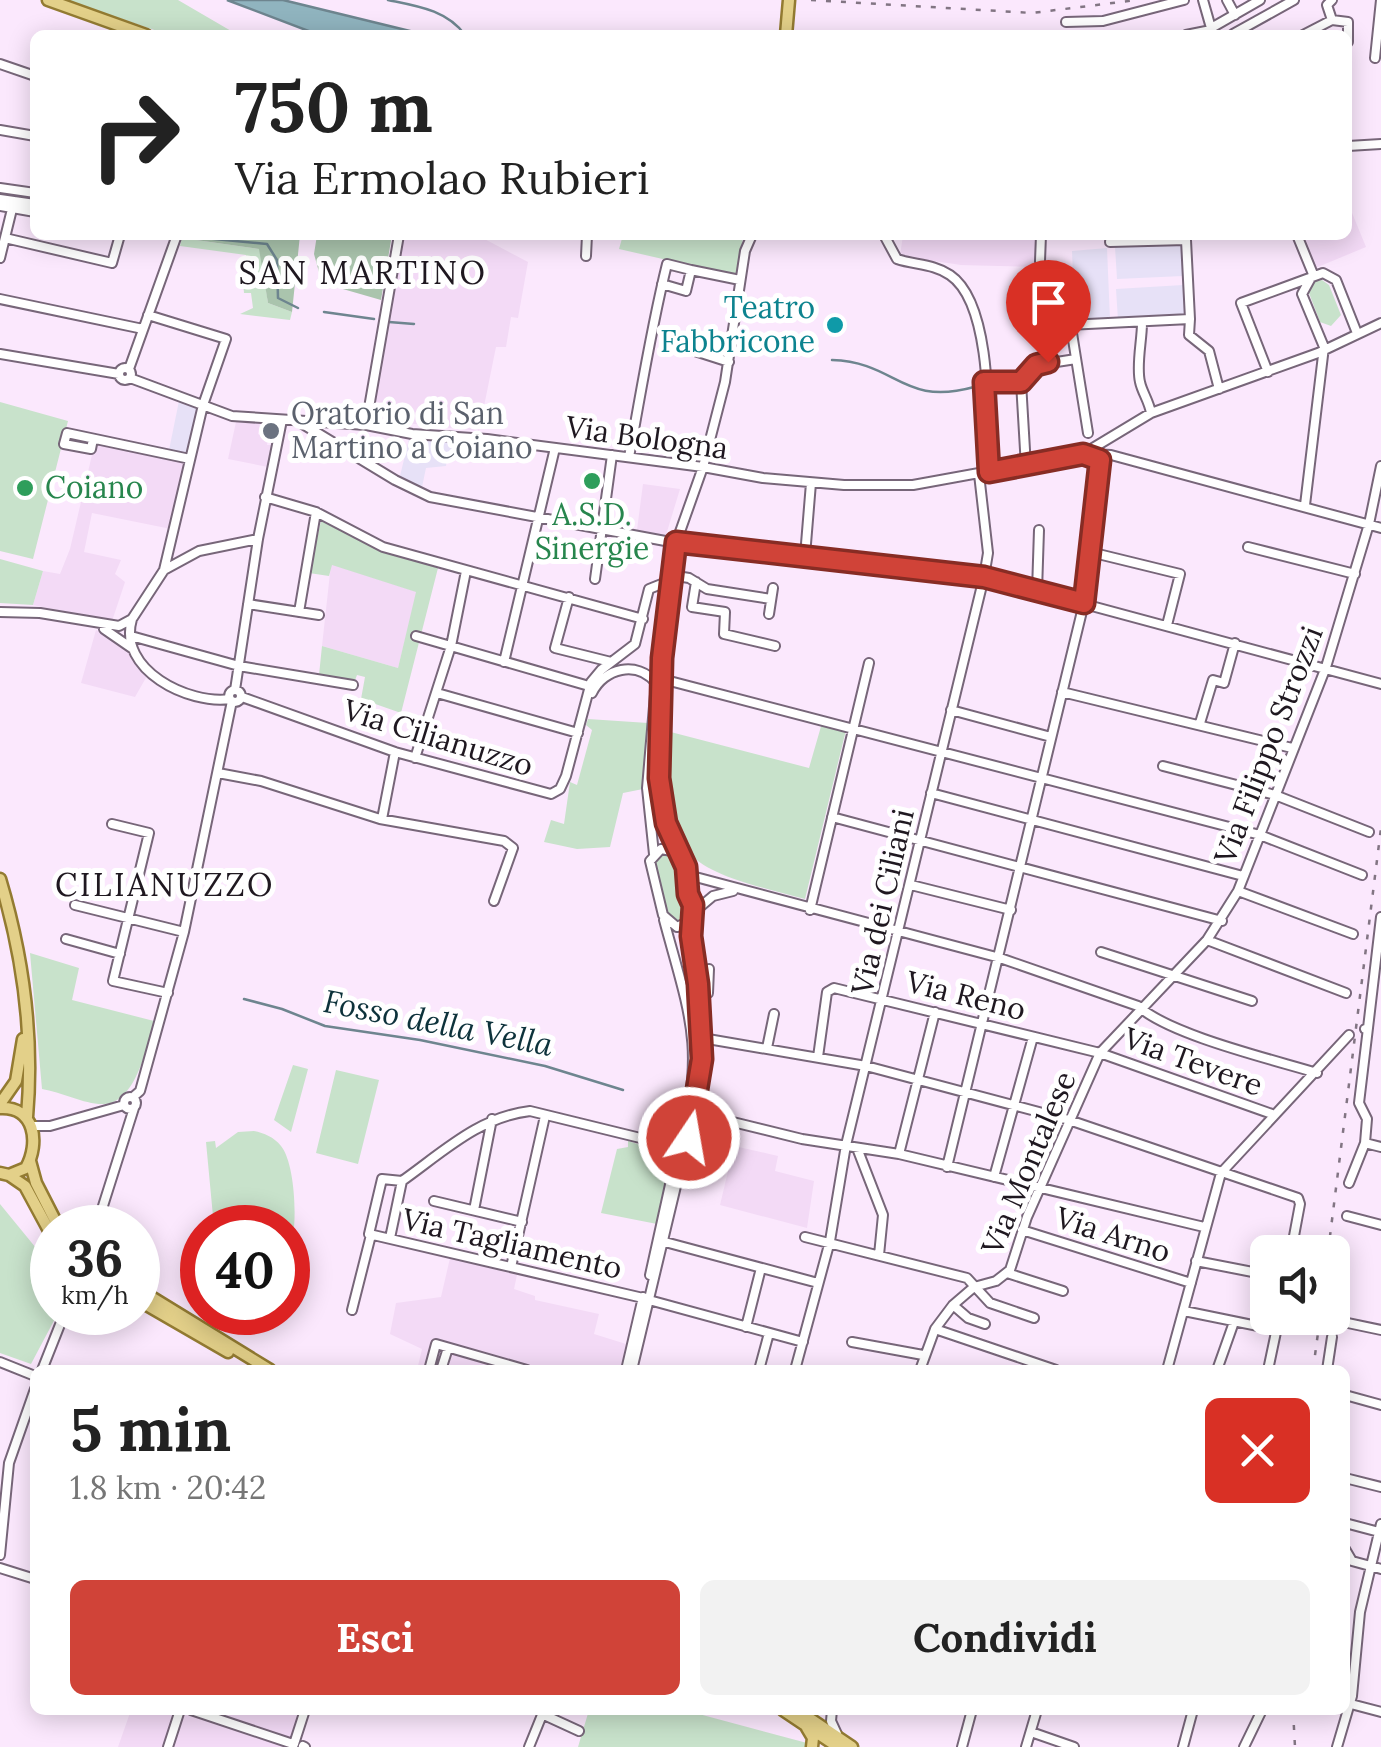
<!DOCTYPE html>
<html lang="it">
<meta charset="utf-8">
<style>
:root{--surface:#fff;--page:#f2f2f2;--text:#222;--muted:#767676;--accent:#d04338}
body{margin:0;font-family:Lora,serif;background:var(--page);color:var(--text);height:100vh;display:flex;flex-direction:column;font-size:38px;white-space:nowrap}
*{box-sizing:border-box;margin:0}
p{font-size:32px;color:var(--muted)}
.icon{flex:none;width:55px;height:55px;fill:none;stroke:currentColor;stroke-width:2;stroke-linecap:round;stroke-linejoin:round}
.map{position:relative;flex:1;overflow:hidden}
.panel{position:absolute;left:30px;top:1365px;width:1320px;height:350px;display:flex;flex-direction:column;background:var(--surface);border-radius:15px;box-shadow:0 5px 25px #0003}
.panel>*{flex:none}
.banner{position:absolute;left:30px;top:30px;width:1322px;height:210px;border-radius:15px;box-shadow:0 5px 25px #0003;background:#fff;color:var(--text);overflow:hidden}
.buttons{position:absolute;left:1250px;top:1235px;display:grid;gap:20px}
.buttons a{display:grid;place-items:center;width:100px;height:100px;border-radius:15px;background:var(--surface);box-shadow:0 5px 25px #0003;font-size:50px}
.speed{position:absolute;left:30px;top:1205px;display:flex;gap:20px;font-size:50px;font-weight:700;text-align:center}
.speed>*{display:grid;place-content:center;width:130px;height:130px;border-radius:50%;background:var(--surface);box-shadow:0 5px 25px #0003;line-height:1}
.speed small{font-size:25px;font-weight:400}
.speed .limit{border:15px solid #d22;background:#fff;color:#111}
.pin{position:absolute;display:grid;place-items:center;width:85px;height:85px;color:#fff;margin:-102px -42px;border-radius:50% 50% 50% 0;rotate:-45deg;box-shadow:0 0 10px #0007}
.pin .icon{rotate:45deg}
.me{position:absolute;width:110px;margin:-55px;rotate:12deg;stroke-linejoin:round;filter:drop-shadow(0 0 8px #0008)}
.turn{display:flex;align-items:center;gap:35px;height:210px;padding:0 40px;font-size:45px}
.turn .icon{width:130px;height:130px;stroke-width:2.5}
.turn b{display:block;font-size:70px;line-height:85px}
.round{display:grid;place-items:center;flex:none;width:105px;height:105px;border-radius:15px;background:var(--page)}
.headline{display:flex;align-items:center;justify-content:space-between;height:170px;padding:0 40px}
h1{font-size:60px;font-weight:700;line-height:75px}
.action{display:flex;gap:20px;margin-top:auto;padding:20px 40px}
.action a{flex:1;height:115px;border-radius:15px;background:var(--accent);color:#fff;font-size:40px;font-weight:700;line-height:115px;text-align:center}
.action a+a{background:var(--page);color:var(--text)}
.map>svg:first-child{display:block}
</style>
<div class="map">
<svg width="1381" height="1747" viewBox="0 0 1381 1747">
<rect width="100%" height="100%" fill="#fbe8fd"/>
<!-- commercial -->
<path fill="#e7e1f7" d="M1181,244L1183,276L1117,279L1115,247Z
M1107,248L1110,320L1075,322L1072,251Z
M1183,285L1185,316L1118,320L1116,289Z
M179,401L199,409L188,455L169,450Z
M410,435L468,442L465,457L447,458L446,466L426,468L422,487L399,480Z"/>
<!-- built -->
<path fill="#f3daf6" d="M1348,203L1366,247L1313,269L1300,235H1348Z
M402,235H477L528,262L518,318L511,317L506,347H496L479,431L369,419Z
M903,235H1039L1038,267L961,265L900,256Z
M236,422L260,423L258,434L268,439L267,445H273L268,467L228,459Z
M95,442L187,461L171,529L92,513L84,552L121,560L115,574L125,582L112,621L33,605L43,571L60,574L70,549Z
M643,484L680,489L666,535L637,530Z
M331,564L417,592L398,668L322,646Z
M96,630L120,642L147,676L135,697L81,683Z
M734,1146L778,1156L775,1171L814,1181L807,1228L720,1205Z
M450,1258L517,1275L514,1289L535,1296V1300L599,1314L594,1334L626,1344L620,1370H417L422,1349L390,1334L396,1303L441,1297Z
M131,1710H308L296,1747H118Z"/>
<!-- green -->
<path fill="#c8e2cb" d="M66,0H178L238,35H169Z
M623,235L743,238L737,276L619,249Z
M182,238L260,249L268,303L292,312L290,320L240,314L253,308L251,293H244L242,269L247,268L246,255L180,246Z
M1322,280L1329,285L1341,315L1331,326L1320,322L1309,293L1313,282Z
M0,402L68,421L33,559L0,551Z
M321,521L378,549L438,568L401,713L361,699L365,677L357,675L354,683L319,675L322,646L398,668L416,592L332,565L329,576L309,573Z
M0,559L43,571L33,605L0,603Z
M588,719L648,723L643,789L623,793L610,847L577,849L544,842L551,820L564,824L570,782L577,785L592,730L586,725Z
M822,723L846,730L805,899C686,868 661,863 663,730L809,768Z
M669,853C689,862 693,901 687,921L676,925L670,919L655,864L660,856Z
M30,953L79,968L72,1000L154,1021C147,1046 136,1103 104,1104C86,1105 61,1092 42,1089Z
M293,1065L308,1069L291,1132L274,1120Z
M336,1070L379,1080L358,1164L316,1153Z
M254,1131C264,1133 274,1137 281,1146C296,1164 299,1234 288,1254V1228L214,1227L206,1142L215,1141L216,1148L238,1132Z
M628,1141L663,1152L668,1180L657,1224L601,1213L617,1149L628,1147Z
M0,1204L45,1259L52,1261V1312L58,1313L31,1364L0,1353Z
M589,1710H684L807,1743L805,1747H578Z"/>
<!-- forest -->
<path fill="#aac4ad" d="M183,235H300L292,312L268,303L259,249L182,238Z
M317,235H392L381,300L322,283L314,254Z"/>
<!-- water -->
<path fill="#90b4bf" stroke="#6e858f" stroke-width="2.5" d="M227,0H283L414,32L543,35H319Z"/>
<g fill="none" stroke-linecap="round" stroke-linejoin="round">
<!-- stream -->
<path stroke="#6e858f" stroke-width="2.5" d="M388,0C417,6 447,10 465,35
M183,236L267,244L277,260L278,298L298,308
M324,312L374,319
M389,322L414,324
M832,360C897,362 902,407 974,387
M244,999L282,1009L325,1026L420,1040L545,1066L623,1090"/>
<defs>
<path id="minor" d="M1203,0L1211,28
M1227,0L1235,15
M1332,20L1348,22V42
M1066,22L1103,21L1184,0
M1233,34L1294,0
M1186,35L1206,31L1260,0
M1303,35L1332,20L1327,5L1332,0
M1375,58L1381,0
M0,64L35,76
M0,130L35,136
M1348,146L1381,144
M0,188L35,193
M0,199L35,204
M0,206L35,212
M884,235L897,259C915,265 934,264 950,275C993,304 988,423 989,472
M1041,235L1040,261L1046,288L1048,362
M1297,235L1313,274
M5,238L112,263L120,235
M586,256L587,235
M0,258L14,201
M691,270L740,280
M1313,274L1302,294L1324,347
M0,299L143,329
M148,315L226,339L203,405L164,570
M1190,319L1189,335L1209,351L1219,389
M1142,323C1142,341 1136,365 1140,382C1142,392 1149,401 1151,413
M1047,326L1190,319L1186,240L1110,242L1111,235
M1071,327L1088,433
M676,345L729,362
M0,354L119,374
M119 374a6 6 0 1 1 12 0a6 6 0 1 1-12 0Z
M129,369L177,235
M1268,372L1241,303L1323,273L1336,280L1357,333
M130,378L232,416L366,425L412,434L487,439L703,467L763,478L844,485H913L1083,454L1151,413L1318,353L1381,323
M1021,382L1026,467
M985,383L1021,382L1037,365L1076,359
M301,423L395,480L430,497L676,543L984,577L1381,684
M366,425L399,235
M93,439L91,449L64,444L67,433L190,459
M1093,454L1111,455L1381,528
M629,457C641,393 651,328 667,264L691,270L686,291L662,284
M265,497L316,512L383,547L643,619
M1305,505L1324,347
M1248,547L1355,574
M1090,552L1180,574L1167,625
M805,556L811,483
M671,575L689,578L707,589L771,599
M595,579L612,455
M696,582L692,607L725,612L724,634L775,646
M1037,591L1039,530
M569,597L555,648L611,662
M248,604L319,615
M0,612L40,613L119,626L132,619L164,570L199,551L258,539
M299,612L316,512
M769,614L773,588
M132,619C117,670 189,705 230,699
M104,629L133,649
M131,636L239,666L353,685
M416,636L589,686
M504,662L555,448
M662,679L1260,835L1362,875
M229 696a6 6 0 1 1 12 0a6 6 0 1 1-12 0Z
M235,690L258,539L282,420
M1062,692L1292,748
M437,693L578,733
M592,693C604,668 637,660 656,683L647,788L654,854
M242,697L395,752L551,794L560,789L566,776L591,682L601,670L635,644L649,589L669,581
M951,710L1051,737
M1200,723L1213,680L1224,683L1235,643
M415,758L451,646L466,571
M1163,766L1275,795L1369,832
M218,773L261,781L380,819L504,841L513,848L494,901
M931,793L1243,876
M832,817L1222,921
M382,819L395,752
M112,824L149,833L113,981L168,993
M677,852L661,849L650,861L663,915L677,927L690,921L693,908L687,892V871L669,834L659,778L662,658L676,543L703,467L725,382L745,251L752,235
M688,875L1000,958L1138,1006C1170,1035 1271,1059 1317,1073
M911,885L1011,910
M1238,891L1353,934
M75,905L184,932
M810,910L869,663
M694,912L713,896L733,891
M664,920C689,1013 706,1048 680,1145
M66,939L120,954
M1207,940L1346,993
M1101,952L1252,1001
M708,993L709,969
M1368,1028L1359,1103L1367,1119L1365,1143L1381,1147
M1365,1029L1368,1028L1381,917
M702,1038L866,1066L1069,1120L1298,1198L1300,1204L1291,1252
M767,1048L774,1014
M818,1057L827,992L834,988L1100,1053L1272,1114
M124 1103a6 6 0 1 1 12 0a6 6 0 1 1-12 0Z
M133,1097L140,1091L184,932L232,701
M696,1113L802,1139L899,1154L1204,1227
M32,1126H50L124,1105
M669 1154a9 9 0 1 1 18 0a9 9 0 1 1-18 0Z
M857,1148L883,1215L879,1255
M685,1149C716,1062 694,1007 690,922
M899,1154L935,1012
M947,1167L1084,603L1100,464L1098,458L1083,454
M994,1177L1033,1037
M402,1181L382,1179L369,1234L643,1298
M402,1181C443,1152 479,1117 530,1111L673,1146
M1349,1183L1365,1143
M434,1201L522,1222
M474,1210L492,1119
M1347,1216L1381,1225
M96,1228L134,1108
M1022,1230L1191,1283
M805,1237L967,1278L990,1303L1034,1318
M390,1238L402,1181
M665,1242L818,1283
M1196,1261L1268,1275
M511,1267L545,1116
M1007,1273L1063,1291
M650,1275L675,1162
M649,1300L803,1342
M953,1305L968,1318L985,1324
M352,1310L371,1235
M1184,1311L1277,1330L1315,1318
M1324,1318L1381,1330
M746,1327L761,1268
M935,1329L1056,1370
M852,1342L923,1355
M0,1362L35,1376
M42,1370L65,1312
M429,1370L436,1344L527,1370
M441,1370L448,1348
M626,1370L643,1297
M632,1370L682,1161
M759,1370L769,1333
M795,1370L830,1241L846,1145L984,577L988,553L979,474
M920,1370L935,1329L953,1305L974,1287L996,1281L1010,1270L1027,1217L1100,1053L1207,940L1238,891L1326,667L1369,524L1381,466
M1167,1370L1221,1173L1349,1035
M1217,1370L1234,1322
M1268,1370L1279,1318
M1327,1370L1332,1337
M1345,1395L1381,1405
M1345,1478L1381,1487
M1345,1523L1379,1532
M1345,1549L1352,1561L1381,1569
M0,1555L9,1463L35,1389
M0,1568L35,1579
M1347,1703L1381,1712
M191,1710L293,1744
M832,1710L831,1721L837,1734
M542,1714L579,1731
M1031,1732L1074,1747
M294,1744L305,1710
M303,1746L305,1747
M168,1747L180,1710
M529,1747L544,1710
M962,1747L972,1710
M1026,1747L1037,1710
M1183,1747L1193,1710
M1244,1747L1262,1710
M1337,1747L1352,1696L1360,1612L1381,1524"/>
<path id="major" d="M48,0L146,35
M786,35L789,0
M0,879C23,956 34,1037 27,1117
M0,1104L16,1081L23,1039
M0,1108C35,1106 40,1143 26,1168L9,1175L0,1173
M30,1161L36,1183L59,1228
M9,1175L25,1186L52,1236
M138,1289L270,1370
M138,1300L228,1352
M783,1710L838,1747
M797,1710L852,1747
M807,1728L813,1738L812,1747"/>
</defs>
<!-- minor casing -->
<use href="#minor" stroke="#776679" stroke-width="12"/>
<!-- major casing -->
<use href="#major" stroke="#937b32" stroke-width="15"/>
<!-- minor -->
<use href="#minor" stroke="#fff" stroke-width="8"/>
<!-- major -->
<use href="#major" stroke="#e3d089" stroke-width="10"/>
<!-- rail -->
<path stroke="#827583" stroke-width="2.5" stroke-dasharray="5 10" stroke-linecap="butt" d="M811,0L1032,13L1137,0
M1328,1252L1381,828
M1313,1370L1320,1318
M1293,1710L1295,1747"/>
</g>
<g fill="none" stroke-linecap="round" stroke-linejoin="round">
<defs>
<path id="route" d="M689,1138L702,1059L698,984L691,936L693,905L688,894L686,867L666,823L659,778L662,658L676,542L984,577L1084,603L1100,460L1083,454L989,472L984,382H1021L1036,365L1048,362"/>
</defs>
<!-- route casing -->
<use href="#route" stroke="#872c24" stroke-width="25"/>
<!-- route -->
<use href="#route" stroke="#d04338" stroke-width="18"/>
</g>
<!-- markers -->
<circle fill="#0f9aa8" stroke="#fff" stroke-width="4" cx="835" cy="325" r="10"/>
<circle fill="#6b7280" stroke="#fff" stroke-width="4" cx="271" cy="431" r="10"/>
<g fill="#2e9e5b" stroke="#fff" stroke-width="4">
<circle cx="592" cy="481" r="10"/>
<circle cx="25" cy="488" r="10"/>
</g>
<g text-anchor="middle" stroke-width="10" stroke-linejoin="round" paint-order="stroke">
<!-- culture labels -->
<g font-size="30" fill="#0d838f" stroke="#fff" text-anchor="end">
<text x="815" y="318">Teatro<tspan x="815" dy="34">Fabbricone</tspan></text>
</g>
<!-- worship labels -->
<g font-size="30" fill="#5b616d" stroke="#fff" text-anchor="start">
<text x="291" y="424">Oratorio di San<tspan x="291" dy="34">Martino a Coiano</tspan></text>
</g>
<!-- street labels -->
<g font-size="30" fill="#1f1820" stroke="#fff">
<text transform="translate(647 438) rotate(8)" y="10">Via Bologna</text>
<text transform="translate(438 738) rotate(17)" y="10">Via Cilianuzzo</text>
<text transform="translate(1269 745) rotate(-69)" y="10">Via Filippo Strozzi</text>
<text transform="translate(883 902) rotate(-77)" y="10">Via dei Ciliani</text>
<text transform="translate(966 996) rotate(14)" y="10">Via Reno</text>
<text transform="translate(1193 1062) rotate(20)" y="10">Via Tevere</text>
<text transform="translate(1029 1163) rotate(-67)" y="10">Via Montalese</text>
<text transform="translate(1113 1235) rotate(18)" y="10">Via Arno</text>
<text transform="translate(512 1244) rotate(13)" y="10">Via Tagliamento</text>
</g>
<!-- leisure labels -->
<g font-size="30" fill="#27864d" stroke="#fff" text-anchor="start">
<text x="45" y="498">Coiano</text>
<text x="592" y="525" text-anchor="middle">A.S.D.<tspan x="592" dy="34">Sinergie</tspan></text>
</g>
<!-- neighbourhood labels -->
<g font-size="32" letter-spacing="2.5" fill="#1f1820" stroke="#fff">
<text x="363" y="284">SAN MARTINO</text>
<text x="165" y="896">CILIANUZZO</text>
</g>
<!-- water labels -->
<g font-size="32" font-style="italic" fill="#0d323b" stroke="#fff">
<text transform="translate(438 1023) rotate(11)" y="11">Fosso della Vella</text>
</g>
</g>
</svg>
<div class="buttons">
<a><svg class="icon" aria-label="sound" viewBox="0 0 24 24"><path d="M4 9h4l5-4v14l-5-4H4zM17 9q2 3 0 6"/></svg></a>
</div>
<div class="speed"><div>36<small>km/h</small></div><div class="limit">40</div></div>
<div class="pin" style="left:1048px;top:362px;background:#d93025"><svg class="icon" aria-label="arrive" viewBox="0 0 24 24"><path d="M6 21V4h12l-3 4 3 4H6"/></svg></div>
<svg class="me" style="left:689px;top:1138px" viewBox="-20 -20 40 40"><circle r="17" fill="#d04338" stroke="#fff" stroke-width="3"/><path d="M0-11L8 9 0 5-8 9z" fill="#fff"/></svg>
<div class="banner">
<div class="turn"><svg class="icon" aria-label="right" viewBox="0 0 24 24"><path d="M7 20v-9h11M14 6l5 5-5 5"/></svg><div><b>750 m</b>Via Ermolao Rubieri</div></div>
</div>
<section class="panel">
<div class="headline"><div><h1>5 min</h1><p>1.8 km · 20:42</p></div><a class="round" style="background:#d93025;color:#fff"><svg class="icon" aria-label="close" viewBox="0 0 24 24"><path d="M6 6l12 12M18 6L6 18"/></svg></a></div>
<div class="action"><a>Esci</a><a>Condividi</a></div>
</section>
</div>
